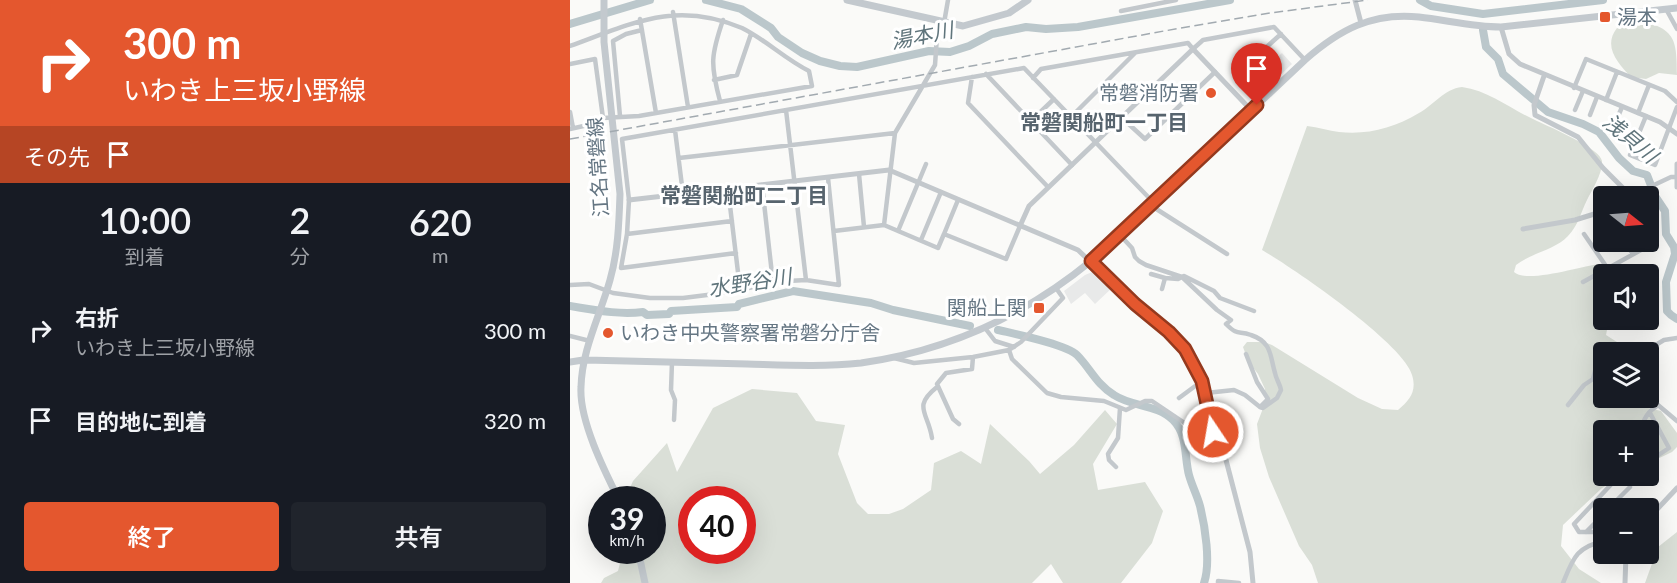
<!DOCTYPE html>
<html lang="ja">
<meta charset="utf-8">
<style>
:root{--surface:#171b24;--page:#20242c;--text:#f1f3f6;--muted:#9ea1a6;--accent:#e4572e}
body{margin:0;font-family:Lato,"Noto Sans JP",sans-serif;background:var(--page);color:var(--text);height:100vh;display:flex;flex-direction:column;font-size:22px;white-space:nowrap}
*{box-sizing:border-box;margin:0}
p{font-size:20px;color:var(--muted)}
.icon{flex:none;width:33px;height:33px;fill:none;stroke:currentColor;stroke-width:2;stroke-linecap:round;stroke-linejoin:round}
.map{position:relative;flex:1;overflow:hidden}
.details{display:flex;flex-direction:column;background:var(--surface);width:570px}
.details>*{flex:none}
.hud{background:#e4572e;color:#fff;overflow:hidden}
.needle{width:39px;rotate:107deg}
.fabs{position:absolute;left:1023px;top:186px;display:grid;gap:12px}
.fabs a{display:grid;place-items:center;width:66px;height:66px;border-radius:6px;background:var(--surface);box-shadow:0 6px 24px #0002;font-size:30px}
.speed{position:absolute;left:18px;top:486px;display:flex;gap:12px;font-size:30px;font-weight:700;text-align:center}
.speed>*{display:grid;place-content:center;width:78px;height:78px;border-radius:50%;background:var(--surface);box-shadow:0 6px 24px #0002;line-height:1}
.speed small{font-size:15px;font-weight:400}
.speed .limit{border:9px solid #d22;background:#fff;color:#111}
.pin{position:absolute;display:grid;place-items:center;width:51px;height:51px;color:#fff;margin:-62px -26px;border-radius:50% 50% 50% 0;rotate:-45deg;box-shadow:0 0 6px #0007}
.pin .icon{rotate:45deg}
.me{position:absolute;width:66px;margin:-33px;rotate:348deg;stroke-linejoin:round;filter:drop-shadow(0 0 4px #0008)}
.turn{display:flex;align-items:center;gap:21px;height:126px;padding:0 24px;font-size:27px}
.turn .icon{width:78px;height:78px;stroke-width:2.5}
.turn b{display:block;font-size:42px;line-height:51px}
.then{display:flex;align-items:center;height:57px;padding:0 24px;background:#0003;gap:12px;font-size:22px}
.eta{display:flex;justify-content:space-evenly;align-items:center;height:102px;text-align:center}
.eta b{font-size:36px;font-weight:600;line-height:42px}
.action{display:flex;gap:12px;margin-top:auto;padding:12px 24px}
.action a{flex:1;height:69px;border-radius:6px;background:var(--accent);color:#fff;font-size:24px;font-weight:600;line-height:69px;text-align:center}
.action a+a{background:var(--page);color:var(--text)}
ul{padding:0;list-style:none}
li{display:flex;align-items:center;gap:18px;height:90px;padding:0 24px}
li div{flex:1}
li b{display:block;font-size:22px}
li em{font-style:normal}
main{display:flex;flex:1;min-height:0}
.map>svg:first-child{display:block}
</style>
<main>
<section class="details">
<div class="hud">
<div class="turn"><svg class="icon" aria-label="right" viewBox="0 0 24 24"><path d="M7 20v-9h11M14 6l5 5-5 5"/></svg><div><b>300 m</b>いわき上三坂小野線</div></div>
<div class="then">その先<svg class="icon" aria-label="arrive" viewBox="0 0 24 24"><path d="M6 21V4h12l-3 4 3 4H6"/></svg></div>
</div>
<div class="eta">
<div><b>10:00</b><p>到着</p></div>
<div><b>2</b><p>分</p></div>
<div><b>620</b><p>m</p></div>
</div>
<ul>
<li><svg class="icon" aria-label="right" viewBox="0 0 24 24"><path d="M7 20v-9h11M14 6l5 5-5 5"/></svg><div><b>右折</b><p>いわき上三坂小野線</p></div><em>300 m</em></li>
<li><svg class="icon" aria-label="arrive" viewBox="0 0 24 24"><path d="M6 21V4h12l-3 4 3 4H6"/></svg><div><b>目的地に到着</b></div><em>320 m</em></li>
</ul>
<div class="action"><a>終了</a><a>共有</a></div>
</section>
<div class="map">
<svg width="1107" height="583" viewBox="0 0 1107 583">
<rect width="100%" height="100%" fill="#fafaf8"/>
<!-- built -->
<path fill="#e8e9e9" d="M712,53L722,64L693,91L675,72L686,62L694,70Z
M527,270L543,287L525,304L515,293L501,304L494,291L515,275Z"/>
<!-- green -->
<path fill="#dadfd7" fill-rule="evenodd" d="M1063,17C1103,30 1107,33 1107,75L1089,73L1076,79L1061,77C1049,64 1032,47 1047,28C1050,23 1058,20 1063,17Z
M892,87C920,91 942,110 967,121C980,127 1031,149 1032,161C1033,173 1022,190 1017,200C1011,212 1008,226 998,236C985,250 961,253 946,265L944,272C956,284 1012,266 1029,264C1033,264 1038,265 1043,265L1049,274H1034V320H1039L1036,335L1047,342L1082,351L1085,358L1079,368L1078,352H1034L1033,390L1031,400L1057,403L1091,411L1107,433V447L1102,452L1079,463L1078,430H1034V476H1052L1032,488L993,525L991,546L1009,569L1031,583H748L742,565L729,546L699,477L690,448L687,424L695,403V389L688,374L678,361L673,347L677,342H694L702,345L788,398L812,409L828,410C840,400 847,391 842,375C834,344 723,268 692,250L737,126C748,127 759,131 769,132C798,135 824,128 849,113C864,105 874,89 892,87Z
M182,389L227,393L246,421L275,425L268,454L287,503L298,514H319L333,509L361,490L364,463L391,451L411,464L420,424L459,461L470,474L504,445L535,410L547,424L523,464L528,490L575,482L593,511L582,543L551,583H493L481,564L462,583H31L34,578L48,571L53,551L82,550V500L55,499L63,481L97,443L107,472L143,408ZM122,500H172V550H122Z
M1107,532V583H1075L1088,547Z"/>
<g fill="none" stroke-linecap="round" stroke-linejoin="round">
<!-- river -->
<path stroke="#bbc7cb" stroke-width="8" d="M136,0L171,9L201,28L208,37L232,53L250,61L270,66L287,67L359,51L380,52L399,46L422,34L456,27L476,29L508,27L660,0
M850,0L861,6L913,14L1033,0
M0,24L80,0
M913,30L916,47L928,59L933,74L978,112L1013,124L1029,132L1049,158L1063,171L1077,175L1085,196L1095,211L1096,234L1104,247L1105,254L1096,282L1097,311L1101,315L1107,319
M0,306C25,310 48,315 73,312L77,315L99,314L101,311L167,307L169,304L223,291L301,303L323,310L400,326
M428,330C445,334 496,344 507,355C520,368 527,385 544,395C562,407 587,404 603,420C618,435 614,456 619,475C622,486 627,495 630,506C635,526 641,563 634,583"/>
<!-- minor -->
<path stroke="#c3c8cc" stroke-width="4.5" d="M1096,9L1107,29
M551,11L606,0
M103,12L118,107
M70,19L86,113
M374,23L378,0
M0,46C63,23 106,0 172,28C196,40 215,59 239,71L242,86L69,116L33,118
M691,52L711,34
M0,64L25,59L33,118L18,125L0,129
M416,74L502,165
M402,77L398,103L478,187
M463,78L471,69L618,43L623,49L633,40L704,27L735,60
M144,80L167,75L181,34
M1004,88L1016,59L1095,91L1107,102
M1036,100L1047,72
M150,101C140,64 141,55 153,20
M216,110L236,280
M1005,110L1013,91
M0,112L3,128
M1068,113L1079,85
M1020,115L1027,97
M50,116L43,41L56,34L72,30
M1076,116L1060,155L1085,165L1107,107
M501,117L565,53
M551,117L575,139L645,72
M461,121L484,99
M105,130L113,194
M1041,133L1052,107
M109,158L325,133
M289,174L294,227
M192,185L203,283
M158,189L170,289
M1067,193L1101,177H1107
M580,205L657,254
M314,225L325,133L365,65L368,22
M264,231L314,225L368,248L374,234L436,259L450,226
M328,231L356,164
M57,234L162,221
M374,234L388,200
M549,234L562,248L565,257L569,261L576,265L612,277L614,276L644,291L650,298L684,311
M1014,234L1038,269L1040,274
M351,240L371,192
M1054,242L1063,254
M166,253L51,268L57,234L59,200L52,139L454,68L583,202
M581,274L595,278
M1013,282L1080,245L1083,235L1078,225
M0,285L19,284L43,293L80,298H113L145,294L218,281L236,280L269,285L258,178
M592,289L595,278L608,279L612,277L647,310L661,320L656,324C669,337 668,330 681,335C702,342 700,356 705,373C706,379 710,384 711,390L707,398L693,408L690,407
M415,328L425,341L444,347
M0,336L20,341
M439,350L442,359L477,393L491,397L534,401L556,410L575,401H582L625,430L646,438
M1074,352L1094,340L1107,338
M324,358L344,363L403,357L439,350L451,342L493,298L486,288
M102,362L101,390L105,400L104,420
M636,393L664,390L675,395L690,407L698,399L687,382L676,354
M609,398L632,381
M998,405L1014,385L1023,379L1026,367H1034
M389,424L383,419L367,384L376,373L402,369L403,357
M1073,430C1071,420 1080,410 1088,405L1107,421
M362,438C358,412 342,407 367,387
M1078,440L1087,456L1099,448L1080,413
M546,467L539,460L538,454L548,438L550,408
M1039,508L1060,487
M1016,532L1034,514
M1034,532H1009L1004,524L1049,476
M648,583V581L669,583
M993,583C1003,559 1006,547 1034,541"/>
<!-- tertiary -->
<path stroke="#c3c8cc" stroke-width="5" d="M785,0L791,23
M931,27L939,54L950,64L1090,122L1107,134
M974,76L964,105L965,115L1008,137L1033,168L1061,196
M1107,164V187
M59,200L319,170L508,250L565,304L608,340L622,359L636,393L643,432L656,460L680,552L683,583
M450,226L459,206L623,49L681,110
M953,229L1005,220L1034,211
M1078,519L1107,488
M1055,583L1056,554"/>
<!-- primary -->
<path stroke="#c3c9ce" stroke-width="7" d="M34,0V42L50,194C49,223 48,252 40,280C30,316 12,349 11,387C9,420 34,470 49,500
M277,0L393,26L439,13L458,0
M0,362L13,360C68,361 123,363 177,364C215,365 253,367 291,363C377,351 454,316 521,261L735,60C769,30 802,12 849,17C876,20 903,27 931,27L1107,8
M68,550L75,583"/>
<!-- rail -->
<path stroke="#a2aab0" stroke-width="1.5" stroke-dasharray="9 4.5" stroke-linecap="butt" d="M0,139L594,31L700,13L798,0"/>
</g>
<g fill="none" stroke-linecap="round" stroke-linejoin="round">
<defs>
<path id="route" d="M643,432L632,381L615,349L599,332L565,304L521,261L687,105"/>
</defs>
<!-- route casing -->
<use href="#route" stroke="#94391e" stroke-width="15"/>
<!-- route -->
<use href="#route" stroke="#e4572e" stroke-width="10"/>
</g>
<!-- markers -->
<g fill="#e4572e" stroke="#fff" stroke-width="2">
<rect x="1029" y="11" width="12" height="12" rx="3"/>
<circle cx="641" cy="93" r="6"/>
<rect x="463" y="302" width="12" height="12" rx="3"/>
<circle cx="38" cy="333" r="6"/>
</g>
<g text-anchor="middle" stroke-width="6" stroke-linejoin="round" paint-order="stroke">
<!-- poi labels -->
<g font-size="20" fill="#657683" stroke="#fff" text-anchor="start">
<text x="1047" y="24">湯本</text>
<text x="629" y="100" text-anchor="end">常磐消防署</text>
<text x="457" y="315" text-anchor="end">関船上関</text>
<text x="50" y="340">いわき中央警察署常磐分庁舎</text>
</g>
<!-- street labels -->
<g font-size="20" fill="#657683" stroke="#fff">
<text transform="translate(28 167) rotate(-94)" y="7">江名常磐線</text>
</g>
<!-- water labels -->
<g font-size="21" font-style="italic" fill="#60757c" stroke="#fff">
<text transform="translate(352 36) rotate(-11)" y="7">湯本川</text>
<text transform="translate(1060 139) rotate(40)" y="7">浅貝川</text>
<text transform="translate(180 283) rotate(-9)" y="7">水野谷川</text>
</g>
<!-- neighbourhood labels -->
<g font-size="21" font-weight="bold" fill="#57646e" stroke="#fff">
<text x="534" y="130">常磐関船町一丁目</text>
<text x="174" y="203">常磐関船町二丁目</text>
</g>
</g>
</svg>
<div class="fabs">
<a><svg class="needle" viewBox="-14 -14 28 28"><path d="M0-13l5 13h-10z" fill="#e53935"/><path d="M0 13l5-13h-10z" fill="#9ea1a6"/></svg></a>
<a><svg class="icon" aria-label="sound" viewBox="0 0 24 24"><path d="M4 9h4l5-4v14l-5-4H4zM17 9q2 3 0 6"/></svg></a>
<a><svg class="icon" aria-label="layers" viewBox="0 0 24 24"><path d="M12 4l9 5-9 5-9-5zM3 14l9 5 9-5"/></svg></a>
<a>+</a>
<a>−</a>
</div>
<div class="speed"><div>39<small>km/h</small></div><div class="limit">40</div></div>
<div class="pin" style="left:687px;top:105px;background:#d93025"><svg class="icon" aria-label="arrive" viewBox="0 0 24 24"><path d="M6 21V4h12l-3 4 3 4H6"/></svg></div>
<svg class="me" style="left:643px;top:432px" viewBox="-20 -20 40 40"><circle r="17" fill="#e4572e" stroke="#fff" stroke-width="3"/><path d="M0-11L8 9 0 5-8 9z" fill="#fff"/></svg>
</div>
</main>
